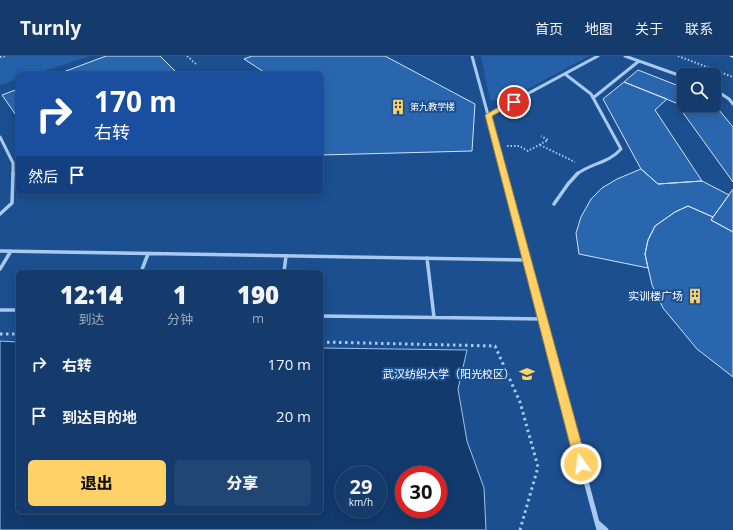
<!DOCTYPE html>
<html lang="zh">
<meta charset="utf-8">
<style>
:root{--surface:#143b6b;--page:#214673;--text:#f1f3f6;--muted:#9dadc1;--line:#33557e;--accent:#ffd166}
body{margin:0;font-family:"Open Sans","Noto Sans SC",sans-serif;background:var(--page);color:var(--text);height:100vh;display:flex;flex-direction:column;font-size:15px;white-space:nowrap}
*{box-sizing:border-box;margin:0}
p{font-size:13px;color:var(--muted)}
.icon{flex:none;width:22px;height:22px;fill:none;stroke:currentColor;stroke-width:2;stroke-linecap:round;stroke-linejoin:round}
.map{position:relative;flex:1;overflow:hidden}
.panel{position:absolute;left:16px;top:214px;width:307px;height:244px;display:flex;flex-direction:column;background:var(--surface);border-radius:6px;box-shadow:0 2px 10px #0003,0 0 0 1px var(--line)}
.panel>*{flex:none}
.top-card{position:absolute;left:16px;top:16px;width:307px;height:122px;border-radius:6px;box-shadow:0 2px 10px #0003,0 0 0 1px var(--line);background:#1a4fa0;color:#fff;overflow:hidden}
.controls{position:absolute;left:677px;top:12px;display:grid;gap:8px}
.controls a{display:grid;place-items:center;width:44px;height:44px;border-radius:6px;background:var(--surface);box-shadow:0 2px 10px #0003,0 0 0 1px var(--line);font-size:20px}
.speed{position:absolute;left:335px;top:410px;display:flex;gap:8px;font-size:20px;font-weight:700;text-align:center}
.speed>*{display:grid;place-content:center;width:52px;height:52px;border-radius:50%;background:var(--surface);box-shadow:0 2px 10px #0003,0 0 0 1px var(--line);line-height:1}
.speed small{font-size:10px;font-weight:400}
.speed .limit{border:6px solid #d22;background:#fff;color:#111}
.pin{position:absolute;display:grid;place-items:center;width:34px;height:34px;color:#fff;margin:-17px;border:2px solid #fff;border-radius:50%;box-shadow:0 1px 4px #0007}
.me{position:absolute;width:44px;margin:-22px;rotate:345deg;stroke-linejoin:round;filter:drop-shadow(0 0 3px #0008)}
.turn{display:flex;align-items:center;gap:14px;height:84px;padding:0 12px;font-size:18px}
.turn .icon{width:52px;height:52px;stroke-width:2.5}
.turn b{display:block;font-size:28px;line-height:34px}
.then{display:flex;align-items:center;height:38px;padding:0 12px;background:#0003;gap:8px;font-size:15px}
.eta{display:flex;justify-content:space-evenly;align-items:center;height:68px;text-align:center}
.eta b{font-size:24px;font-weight:800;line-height:28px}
.button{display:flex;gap:8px;margin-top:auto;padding:8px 12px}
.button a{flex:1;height:46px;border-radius:6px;background:var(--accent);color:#111;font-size:16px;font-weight:800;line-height:46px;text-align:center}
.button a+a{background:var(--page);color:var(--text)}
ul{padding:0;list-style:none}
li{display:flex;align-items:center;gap:12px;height:52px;padding:0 12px}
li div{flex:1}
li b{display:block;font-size:15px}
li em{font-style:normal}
header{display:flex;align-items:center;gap:24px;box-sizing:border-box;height:56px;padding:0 20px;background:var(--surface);border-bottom:1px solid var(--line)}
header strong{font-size:19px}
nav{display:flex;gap:22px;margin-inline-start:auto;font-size:14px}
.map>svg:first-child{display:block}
</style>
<header>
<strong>Turnly</strong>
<nav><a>首页</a><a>地图</a><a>关于</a><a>联系</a></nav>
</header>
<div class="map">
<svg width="733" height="474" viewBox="0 0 733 474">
<rect width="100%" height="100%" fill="#1b4f8f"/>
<!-- green -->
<path fill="#2461a8" d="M0,0H90L35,18H18V23L0,29Z
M481,0H589L505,45L490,44Z"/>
<!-- water -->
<path fill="#123a6d" stroke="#9cc4f0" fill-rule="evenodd" d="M0,285L18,286V456H321V292L467,294L458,333L467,385L484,432L486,474H0ZM344,419H378V453H344ZM404,419H438V453H404Z"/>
<!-- building -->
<path fill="#2a66ad" stroke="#cfe3fa" d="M106,0H160L178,18H58Z
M252,0H385L475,48L472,95L321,99V18H267L244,3Z
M638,14L684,32V49L714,48L733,71V126L676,47L624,26Z
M624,26L667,43L655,54L702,125L658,128L641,113L603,43Z
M18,33V62L2,39Z
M641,113L658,128L702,125L729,139L713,161L688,150L675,156L655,170L648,184L645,198L648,212L579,198L576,177L581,161L591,143L602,132L617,123Z
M733,133V176L711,164Z
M688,150L713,161L711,164L733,176V321L697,293L663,252L652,229L645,198L648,184L655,170L675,156Z"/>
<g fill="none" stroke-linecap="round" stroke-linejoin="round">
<!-- path-far1 -->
<path stroke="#a9c9ee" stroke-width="2" stroke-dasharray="1.5 2" stroke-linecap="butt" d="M187,0L197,9
M678,0L733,21
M0,1L7,0
M540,89L575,106
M507,90H519L528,95L548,84L541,80"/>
<!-- path -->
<path stroke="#a9c9ee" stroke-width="3" stroke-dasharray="2.5 3.5" stroke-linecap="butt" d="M0,278H18
M321,286L495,290L520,346L538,411L520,474"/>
<!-- minor-far2 -->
<path stroke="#a9c9ee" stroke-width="3" d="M472,0L504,118
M625,0L684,21
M565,18L591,38L621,93C609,107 591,107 577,118
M714,33L729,43L733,48
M593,42L639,5
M488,59L598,0
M0,81L13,107V118"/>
<!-- minor-far1 -->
<path stroke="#a9c9ee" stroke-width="3.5" d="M503,117L545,272
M554,148L568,128L578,117
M0,158L12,147L13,117
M0,195L527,204
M427,202L434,261
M0,213L11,195
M141,216L148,198
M284,216L286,200
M0,254H18
M321,260L542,263"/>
<!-- minor -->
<path stroke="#a9c9ee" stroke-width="5" d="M545,271L599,474
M597,466L606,474"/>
<!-- secondary -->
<path fill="#d6e6fa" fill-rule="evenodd" d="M729,0H733V2Z"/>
</g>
<!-- route -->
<path fill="#ffd166" stroke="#a68842" d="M511,44L517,46L492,60L587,408L585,412L581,414L577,412L575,408L485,59Z"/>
<!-- icons -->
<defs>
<symbol id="building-bare" viewBox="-9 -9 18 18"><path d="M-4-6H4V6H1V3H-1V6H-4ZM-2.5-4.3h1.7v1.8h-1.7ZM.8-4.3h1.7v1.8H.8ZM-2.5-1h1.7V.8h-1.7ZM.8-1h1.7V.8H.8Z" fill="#ffd166" stroke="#1b4f8f" stroke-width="2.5" paint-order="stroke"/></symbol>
<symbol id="university-bare" viewBox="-9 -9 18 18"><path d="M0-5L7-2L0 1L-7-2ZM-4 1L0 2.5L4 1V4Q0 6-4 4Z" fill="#ffd166" stroke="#1b4f8f" stroke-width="2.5" paint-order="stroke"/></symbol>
</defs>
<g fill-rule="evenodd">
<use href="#building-bare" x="387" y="40" width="22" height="22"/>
<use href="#building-bare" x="684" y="229" width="22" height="22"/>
<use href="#university-bare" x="516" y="307" width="22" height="22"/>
</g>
<g text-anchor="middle" stroke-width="4" stroke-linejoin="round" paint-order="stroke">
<!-- far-poi labels -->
<g font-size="9" fill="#fff" stroke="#1b4f8f" text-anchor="start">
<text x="410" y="54">第九教学楼</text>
</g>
<!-- poi labels -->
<g font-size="11" fill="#fff" stroke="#1b4f8f" text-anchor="end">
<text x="683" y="244">实训楼广场</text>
<text x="515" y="322">武汉纺织大学（阳光校区）</text>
</g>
</g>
</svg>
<div class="controls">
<a><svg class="icon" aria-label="search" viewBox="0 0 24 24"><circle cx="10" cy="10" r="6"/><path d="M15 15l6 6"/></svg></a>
</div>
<div class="speed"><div>29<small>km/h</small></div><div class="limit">30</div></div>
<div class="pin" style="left:514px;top:46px;background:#d93025"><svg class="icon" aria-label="arrive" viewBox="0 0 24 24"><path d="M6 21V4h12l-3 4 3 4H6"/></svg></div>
<svg class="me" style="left:581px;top:408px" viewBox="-20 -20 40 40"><circle r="17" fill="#ffd166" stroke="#fff" stroke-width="3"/><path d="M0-11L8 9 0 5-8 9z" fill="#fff"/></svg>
<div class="top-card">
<div class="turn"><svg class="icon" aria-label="right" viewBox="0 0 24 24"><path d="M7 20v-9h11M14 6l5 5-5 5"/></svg><div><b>170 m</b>右转</div></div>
<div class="then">然后<svg class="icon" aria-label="arrive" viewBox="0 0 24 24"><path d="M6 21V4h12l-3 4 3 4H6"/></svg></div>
</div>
<section class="panel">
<div class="eta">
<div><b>12:14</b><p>到达</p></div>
<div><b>1</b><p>分钟</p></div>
<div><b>190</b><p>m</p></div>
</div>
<ul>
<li><svg class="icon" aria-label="right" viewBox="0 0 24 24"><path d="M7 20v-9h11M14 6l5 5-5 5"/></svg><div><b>右转</b></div><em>170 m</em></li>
<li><svg class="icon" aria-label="arrive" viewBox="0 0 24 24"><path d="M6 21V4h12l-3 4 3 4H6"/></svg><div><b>到达目的地</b></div><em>20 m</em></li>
</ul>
<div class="button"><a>退出</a><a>分享</a></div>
</section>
</div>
